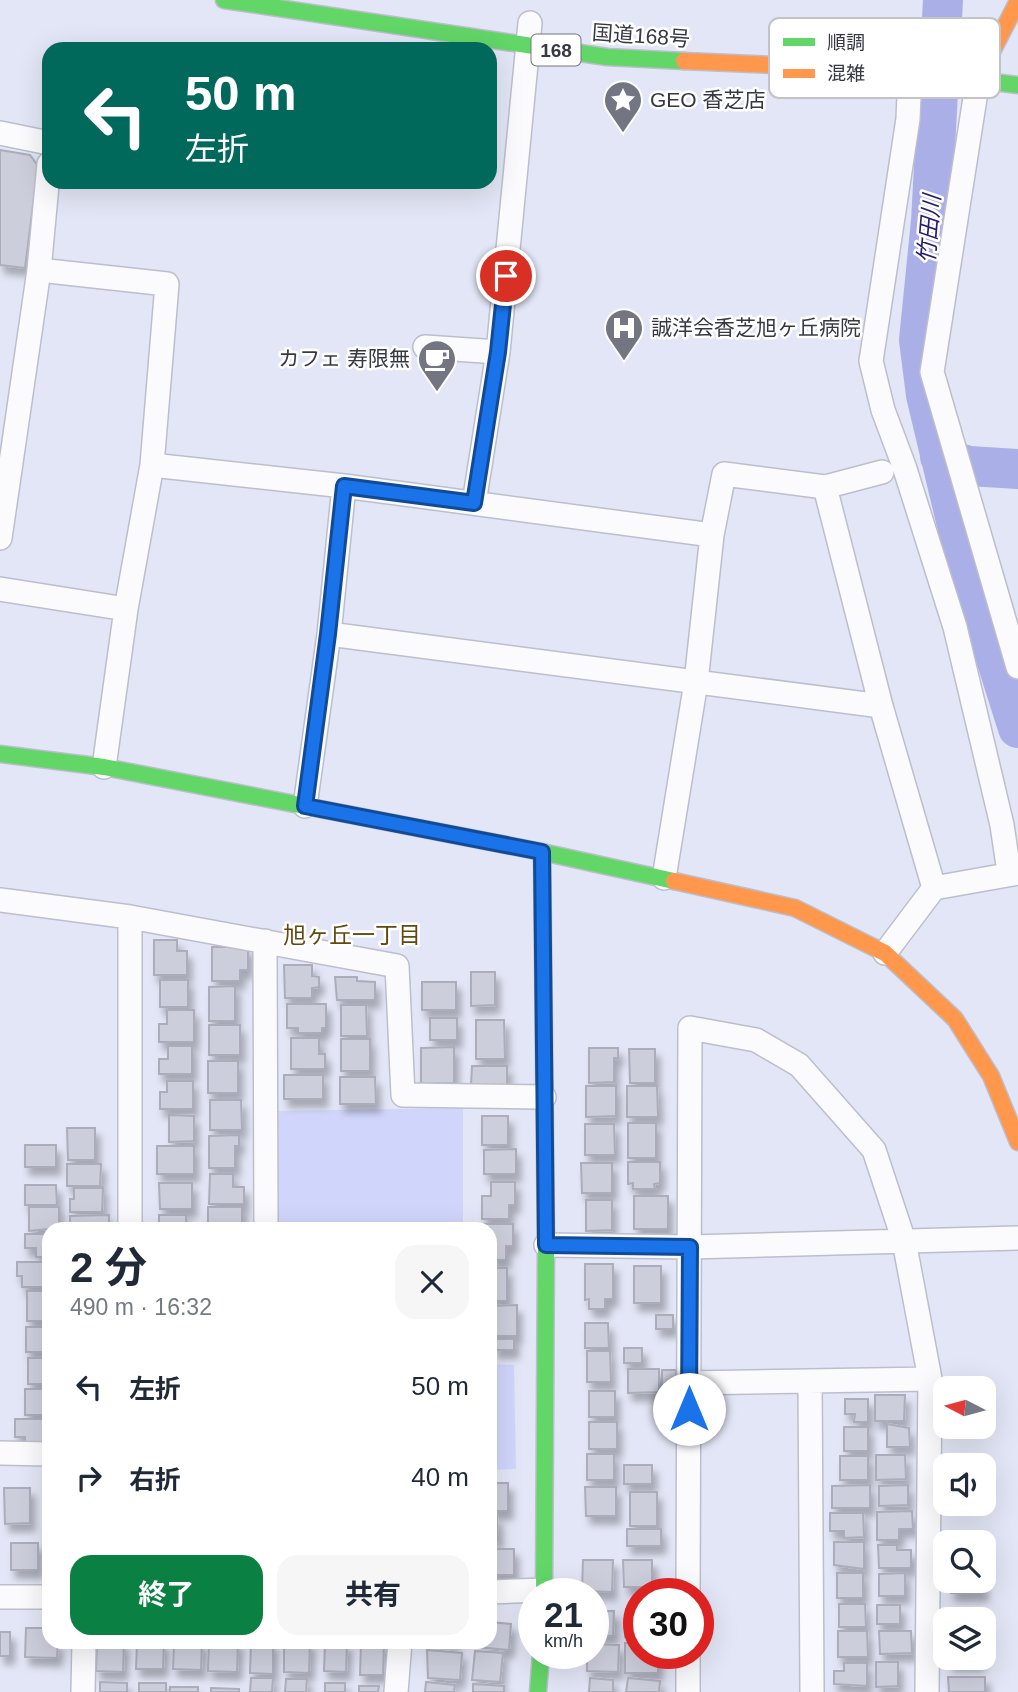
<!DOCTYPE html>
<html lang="ja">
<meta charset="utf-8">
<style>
:root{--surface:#fff;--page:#f6f6f7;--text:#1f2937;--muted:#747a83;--accent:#0b8043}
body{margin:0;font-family:Helvetica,"Noto Sans JP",sans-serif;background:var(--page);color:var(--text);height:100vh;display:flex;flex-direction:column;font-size:26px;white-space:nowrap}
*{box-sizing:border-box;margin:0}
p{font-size:23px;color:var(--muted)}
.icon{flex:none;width:38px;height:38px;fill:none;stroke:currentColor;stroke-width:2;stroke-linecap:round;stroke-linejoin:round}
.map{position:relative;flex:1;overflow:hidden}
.panel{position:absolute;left:42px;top:1222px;width:455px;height:427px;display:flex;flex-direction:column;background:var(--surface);border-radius:21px;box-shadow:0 7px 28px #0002}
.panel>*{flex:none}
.guide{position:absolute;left:42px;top:42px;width:455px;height:147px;border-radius:21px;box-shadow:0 7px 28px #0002;background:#00695c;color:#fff;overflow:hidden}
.needle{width:46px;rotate:276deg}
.tools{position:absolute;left:933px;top:1376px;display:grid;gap:14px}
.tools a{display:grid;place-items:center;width:63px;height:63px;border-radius:14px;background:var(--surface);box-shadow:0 7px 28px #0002;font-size:35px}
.speed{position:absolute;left:518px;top:1578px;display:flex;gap:14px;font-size:35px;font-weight:700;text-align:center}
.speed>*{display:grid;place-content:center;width:91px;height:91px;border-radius:50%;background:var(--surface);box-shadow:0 7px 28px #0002;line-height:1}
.speed small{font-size:18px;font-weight:400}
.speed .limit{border:10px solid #d22;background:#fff;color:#111}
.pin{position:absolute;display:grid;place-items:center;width:60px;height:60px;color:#fff;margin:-30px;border:4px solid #fff;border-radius:50%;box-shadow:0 2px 7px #0007}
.me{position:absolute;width:77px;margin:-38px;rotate:0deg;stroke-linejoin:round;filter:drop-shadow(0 0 5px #0008)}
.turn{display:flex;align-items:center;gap:24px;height:147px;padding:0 28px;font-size:32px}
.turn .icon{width:91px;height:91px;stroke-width:2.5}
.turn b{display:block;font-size:49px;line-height:60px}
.round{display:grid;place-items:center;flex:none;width:74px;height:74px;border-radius:21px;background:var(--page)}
.overview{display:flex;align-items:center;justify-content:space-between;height:119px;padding:0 28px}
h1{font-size:42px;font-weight:700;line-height:52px}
.action{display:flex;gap:14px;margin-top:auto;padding:14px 28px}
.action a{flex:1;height:80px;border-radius:21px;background:var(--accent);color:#fff;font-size:28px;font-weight:700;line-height:80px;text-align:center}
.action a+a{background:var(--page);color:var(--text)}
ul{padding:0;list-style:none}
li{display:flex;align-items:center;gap:21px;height:91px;padding:0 28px}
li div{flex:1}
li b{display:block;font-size:26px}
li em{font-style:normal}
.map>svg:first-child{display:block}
</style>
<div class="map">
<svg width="1018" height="1692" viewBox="0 0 1018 1692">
<defs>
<filter id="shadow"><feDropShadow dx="4.5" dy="8" stdDeviation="3.5" flood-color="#0004"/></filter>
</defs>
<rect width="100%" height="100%" fill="#e3e6f6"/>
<!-- green -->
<path fill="#d0d6fb" d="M463,1108V1228H271V1111Z
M490,1364L514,1365L516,1469L490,1470Z"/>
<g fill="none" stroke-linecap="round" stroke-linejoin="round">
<!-- river -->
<path stroke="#aab0e7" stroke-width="40" d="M943,0L931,221L919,340L926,395L967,567L1018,728
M940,457L969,466L1018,469"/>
</g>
<!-- building -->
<path fill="#cccedc" stroke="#abadba" stroke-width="2" filter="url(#shadow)" d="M0,150L30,155L38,166L25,268L0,265Z
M154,940H177V951H187V975H154Z
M212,947H248V970H240V981H212Z
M284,965H312V976L319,977V987L312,988V998H285Z
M471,972H495V1005L471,1006Z
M335,977H357V981L375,982V1000H337Z
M160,980H188V1007H160Z
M422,982H456V1010H422Z
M235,986V1021H209V987Z
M287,1004H326V1028H322V1033H298V1028H287Z
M341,1005H366L367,1036H341Z
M167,1010H194V1042H159V1024H167Z
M430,1018H457V1040H430Z
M476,1020H504L505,1059H476Z
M209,1025H240V1055H209Z
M291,1038H319V1054H325V1069H291Z
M341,1039H370V1071H341Z
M168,1046H192V1074H159V1059H168Z
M454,1047V1083L421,1084V1048Z
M589,1048H618V1058H614V1082L589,1083Z
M629,1049H655V1083H630Z
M208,1061H238V1093H208Z
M472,1066H507V1085H471Z
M284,1075H323V1099H284Z
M340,1077H375L376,1104H340Z
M167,1081H193V1109H160V1092H167Z
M586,1086H616V1116L586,1117Z
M627,1086H657L658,1117H627Z
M210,1100H241L242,1130H210Z
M169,1115L194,1116V1141L169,1142Z
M482,1116H508V1145H482Z
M628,1123H656V1158H628Z
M585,1124H614L615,1155H585Z
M67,1128H95V1160H68Z
M239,1135V1146H235V1168H209V1136Z
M25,1145H56V1167H25Z
M157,1146H194V1174H157Z
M516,1149V1174H484V1150Z
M628,1162H660V1183L654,1184L655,1189H633V1183L628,1184Z
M581,1163H612V1193H582Z
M67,1164H101L100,1186H67Z
M210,1174H233V1187H244V1204H209Z
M491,1182H515V1205H509V1219H482V1196H491Z
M159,1183H192V1209H160Z
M25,1185H56L57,1205H25Z
M74,1188H103L102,1212H70V1199H74Z
M634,1196H668V1229H634Z
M586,1200H612V1230L586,1231Z
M29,1207H59V1228L29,1231Z
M208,1207H242V1228H208Z
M109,1215V1228H70V1216Z
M159,1215H186V1228H159Z
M484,1224H513V1246H506V1260H490V1228H484Z
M25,1234H49V1257H36V1248H25Z
M17,1262H49V1287H22V1276H17Z
M585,1264H613V1299H605V1309H589V1299L585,1300Z
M634,1266H661V1303H634Z
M490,1268H507V1301H490Z
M27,1291H49V1321H27Z
M517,1305V1336H490V1306Z
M656,1315H673V1329H656Z
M585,1323H608L609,1348H585Z
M26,1327H49V1352H26Z
M494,1339H514V1350H493Z
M624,1348H642V1363H624Z
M587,1351H610L611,1382H587Z
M28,1358H49V1384H28Z
M628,1369H659V1392L628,1393Z
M662,1370H676L677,1386H662Z
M25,1389H49V1415H25Z
M589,1391H615V1417H589Z
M875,1395H905L904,1421H875Z
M845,1399H868V1422H854L855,1414H845Z
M15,1419H49V1446H25V1437H15Z
M589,1422H617V1449H589Z
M887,1424L909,1428L910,1447H887Z
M844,1427H868V1451H844Z
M587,1454H614V1480H587Z
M876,1455H905L906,1479L876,1480Z
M840,1456H868V1480H840Z
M624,1465H652V1484H624Z
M490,1483H508V1511H490Z
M870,1485V1508H832V1486Z
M908,1485V1505L879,1506V1486Z
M585,1487H616V1516H586Z
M4,1488H30V1523L5,1524Z
M630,1492H657V1526H630Z
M912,1511L913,1529H899V1540H877V1512Z
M830,1513H863L864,1537L844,1538V1531H830Z
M490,1517H497L498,1540H490Z
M627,1529H661V1546H627Z
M44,1535H49V1563H44Z
M834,1542H864V1569L834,1565Z
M11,1543H38V1570H11Z
M878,1545H897V1550H911V1568H879Z
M490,1549H514V1575H490Z
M583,1560H613L612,1592L582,1591Z
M623,1560H652V1587H624Z
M837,1573H863V1598H837Z
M905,1573V1596H879V1574Z
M951,1580H983V1593H951Z
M839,1604H865L866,1627H839Z
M877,1605H900V1624H877Z
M626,1609L639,1610V1637H625Z
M593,1611H614L613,1636L593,1635Z
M490,1622L511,1624L509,1650L476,1647L477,1642H490Z
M26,1628H49V1642H58L57,1658L25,1657Z
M838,1631H867L868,1657H838Z
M879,1631H911L912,1653L880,1654Z
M0,1632H10V1656H0Z
M97,1642H124L123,1672L96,1671Z
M137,1642H164L163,1669H136Z
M174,1642H202L201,1670L173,1669Z
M209,1642H238L237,1672L208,1671Z
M251,1642H273V1674L250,1673Z
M284,1642H310L309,1673L284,1672Z
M361,1642H384L383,1675H360Z
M427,1642H456L455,1648L427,1646Z
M325,1643H347L346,1672L324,1671Z
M625,1643H639V1654H658V1673H625Z
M593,1644L619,1645L618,1672L587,1671V1654H593Z
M427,1650L462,1653L460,1680L428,1678Z
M475,1651L503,1653L500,1682L472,1680Z
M949,1657H980V1663H949Z
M876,1662H898V1686L876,1687Z
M844,1663H867V1686L834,1684V1671H844Z
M948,1677H985V1692H949Z
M251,1678H273L272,1692H250Z
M590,1678L613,1680V1692H589Z
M628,1678L660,1681L659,1692H626Z
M286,1679H307L306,1692H285Z
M100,1682L127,1683V1692H100Z
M426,1682L455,1685L454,1692H425Z
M139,1683H166V1692H139Z
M325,1683H345V1692H325Z
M473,1684L504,1686V1692H473Z
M359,1686H379L378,1692H359Z
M170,1687H198V1692H170Z
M211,1688L239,1689V1692H211Z"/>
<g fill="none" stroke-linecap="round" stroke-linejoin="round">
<defs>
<path id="street" d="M910,72L908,119L871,361L883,410L904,466L955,627L1002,825L1009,872
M978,79L932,372L1018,667
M0,133L49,143
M39,270L167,284L152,465L126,609L104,767
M425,347L498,352
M152,465L344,486L712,535
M344,486L329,634L881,706
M825,487L882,472
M474,503L498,352L530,23
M0,538L39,270L49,164
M0,589L126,609
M305,806L329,634
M664,878L696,682L712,535L724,474L825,487L881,706L934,888
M0,900L130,917L397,966L403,1095L544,1097
M265,941L266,1228
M885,953L934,888L1018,873
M130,1228V917
M546,1245L690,1247L1018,1238
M810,1381L812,1692
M689,1383L930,1379
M0,1453L49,1454
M490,1592L544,1590
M688,1594L690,1028L756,1040L799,1065L874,1150L904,1241L930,1379L927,1692
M0,1597H49
M83,1692L84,1642
M396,1692L400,1642
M688,1692V1654"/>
<path id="fast" d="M224,0L607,57L684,61
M864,66L1018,85
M0,754L104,767L542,852L674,881
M542,852L546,1245L544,1594
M538,1692L541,1654"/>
<path id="slow" d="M684,61L890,70
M978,79L1018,1
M674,881L795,908L885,953L955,1019L991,1076L1018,1142"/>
</defs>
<!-- street casing -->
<use href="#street" stroke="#bcbecc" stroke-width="26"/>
<!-- fast casing -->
<use href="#fast" stroke="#bcbecc" stroke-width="19"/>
<!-- slow casing -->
<use href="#slow" stroke="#bcbecc" stroke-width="19"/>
<!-- street -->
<use href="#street" stroke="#fbfbfe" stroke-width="23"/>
<!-- fast -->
<use href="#fast" stroke="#63d668" stroke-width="16"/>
<!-- slow -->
<use href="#slow" stroke="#ff974d" stroke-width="16"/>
</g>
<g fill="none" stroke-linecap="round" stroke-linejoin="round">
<defs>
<path id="route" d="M506,276L498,352L474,503L344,486L328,634L305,806L542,852L546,1245L690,1247L689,1409"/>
</defs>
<!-- route casing -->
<use href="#route" stroke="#114b97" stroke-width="18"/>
<!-- route -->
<use href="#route" stroke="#1a73e8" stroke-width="12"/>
</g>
<!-- icons -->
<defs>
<symbol id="sight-pin" viewBox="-11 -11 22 30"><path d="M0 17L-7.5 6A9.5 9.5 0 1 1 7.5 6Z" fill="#737582" stroke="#fff"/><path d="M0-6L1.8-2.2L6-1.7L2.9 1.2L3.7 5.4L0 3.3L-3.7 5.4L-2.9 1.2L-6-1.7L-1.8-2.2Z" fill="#fff"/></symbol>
<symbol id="hospital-pin" viewBox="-11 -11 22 30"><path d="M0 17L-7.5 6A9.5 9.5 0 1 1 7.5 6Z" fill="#737582" stroke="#fff"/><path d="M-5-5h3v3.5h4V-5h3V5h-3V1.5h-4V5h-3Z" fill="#fff"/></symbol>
<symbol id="cafe-pin" viewBox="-11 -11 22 30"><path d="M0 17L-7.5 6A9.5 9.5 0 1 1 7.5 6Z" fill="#737582" stroke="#fff"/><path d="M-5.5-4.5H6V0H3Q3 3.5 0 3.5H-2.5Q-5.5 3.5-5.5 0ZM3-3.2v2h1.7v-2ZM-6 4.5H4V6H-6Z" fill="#fff"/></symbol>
</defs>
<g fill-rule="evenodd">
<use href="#sight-pin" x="601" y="78" width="44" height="60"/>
<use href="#hospital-pin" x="602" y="306" width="44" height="60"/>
<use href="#cafe-pin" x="415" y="337" width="44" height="60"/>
</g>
<g text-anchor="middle" stroke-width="5" stroke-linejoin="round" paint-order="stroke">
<!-- shield labels -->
<rect fill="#fff" stroke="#73747c" stroke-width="2" x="531.5" y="34.5" width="49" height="31" rx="5"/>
<g font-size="19" font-weight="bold" fill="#373844">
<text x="556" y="57">168</text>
</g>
<!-- street labels -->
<g font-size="21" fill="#373844" stroke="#fff">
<text transform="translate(641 36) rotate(4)" y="7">国道168号</text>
</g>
<!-- poi labels -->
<g font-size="21" fill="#373844" stroke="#fff" text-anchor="start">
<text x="650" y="107">GEO 香芝店</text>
<text x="651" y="335">誠洋会香芝旭ヶ丘病院</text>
<text x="410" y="366" text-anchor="end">カフェ 寿限無</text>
</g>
<!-- water labels -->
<g font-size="23" font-style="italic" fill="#261f70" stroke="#fff">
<text transform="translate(929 229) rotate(-85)" y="8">竹田川</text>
</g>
<!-- neighbourhood labels -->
<g font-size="23" fill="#604a0d" stroke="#fff">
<text x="352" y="943">旭ヶ丘一丁目</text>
</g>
</g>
<!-- legend -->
<rect x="769" y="18" width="231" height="80" rx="10" fill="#fff" stroke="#c3c3c7" stroke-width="2"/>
<rect x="783" y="38" width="32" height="8" fill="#63d668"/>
<rect x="783" y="69" width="32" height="9" fill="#ff974d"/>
<g font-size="19" fill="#373844">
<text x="827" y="49">順調</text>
<text x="827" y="80">混雑</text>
</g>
</svg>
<div class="tools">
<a><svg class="needle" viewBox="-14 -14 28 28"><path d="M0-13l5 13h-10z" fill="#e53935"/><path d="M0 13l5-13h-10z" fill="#747a83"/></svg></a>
<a><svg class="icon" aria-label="sound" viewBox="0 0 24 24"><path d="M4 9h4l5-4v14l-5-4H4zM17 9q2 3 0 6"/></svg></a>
<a><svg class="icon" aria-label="search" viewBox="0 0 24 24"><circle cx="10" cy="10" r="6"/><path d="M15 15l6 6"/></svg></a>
<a><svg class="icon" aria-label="layers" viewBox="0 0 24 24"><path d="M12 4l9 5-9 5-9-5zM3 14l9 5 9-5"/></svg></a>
</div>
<div class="speed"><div>21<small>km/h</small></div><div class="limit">30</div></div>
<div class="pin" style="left:506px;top:276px;background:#d93025"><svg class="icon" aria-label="arrive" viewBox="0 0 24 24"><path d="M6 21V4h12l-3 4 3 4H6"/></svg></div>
<svg class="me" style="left:689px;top:1409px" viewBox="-20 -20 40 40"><circle r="19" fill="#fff"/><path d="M0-13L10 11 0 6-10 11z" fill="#1a73e8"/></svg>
<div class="guide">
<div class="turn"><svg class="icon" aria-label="left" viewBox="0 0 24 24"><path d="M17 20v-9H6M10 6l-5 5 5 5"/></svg><div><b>50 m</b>左折</div></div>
</div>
<section class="panel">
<div class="overview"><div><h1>2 分</h1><p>490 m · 16:32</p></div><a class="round"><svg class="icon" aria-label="close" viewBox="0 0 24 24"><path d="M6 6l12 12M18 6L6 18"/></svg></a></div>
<ul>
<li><svg class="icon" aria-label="left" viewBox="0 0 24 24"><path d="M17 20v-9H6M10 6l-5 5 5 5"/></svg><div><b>左折</b></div><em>50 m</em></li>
<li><svg class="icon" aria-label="right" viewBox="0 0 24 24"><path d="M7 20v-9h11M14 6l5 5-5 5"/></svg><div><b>右折</b></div><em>40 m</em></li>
</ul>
<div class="action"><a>終了</a><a>共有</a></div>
</section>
</div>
